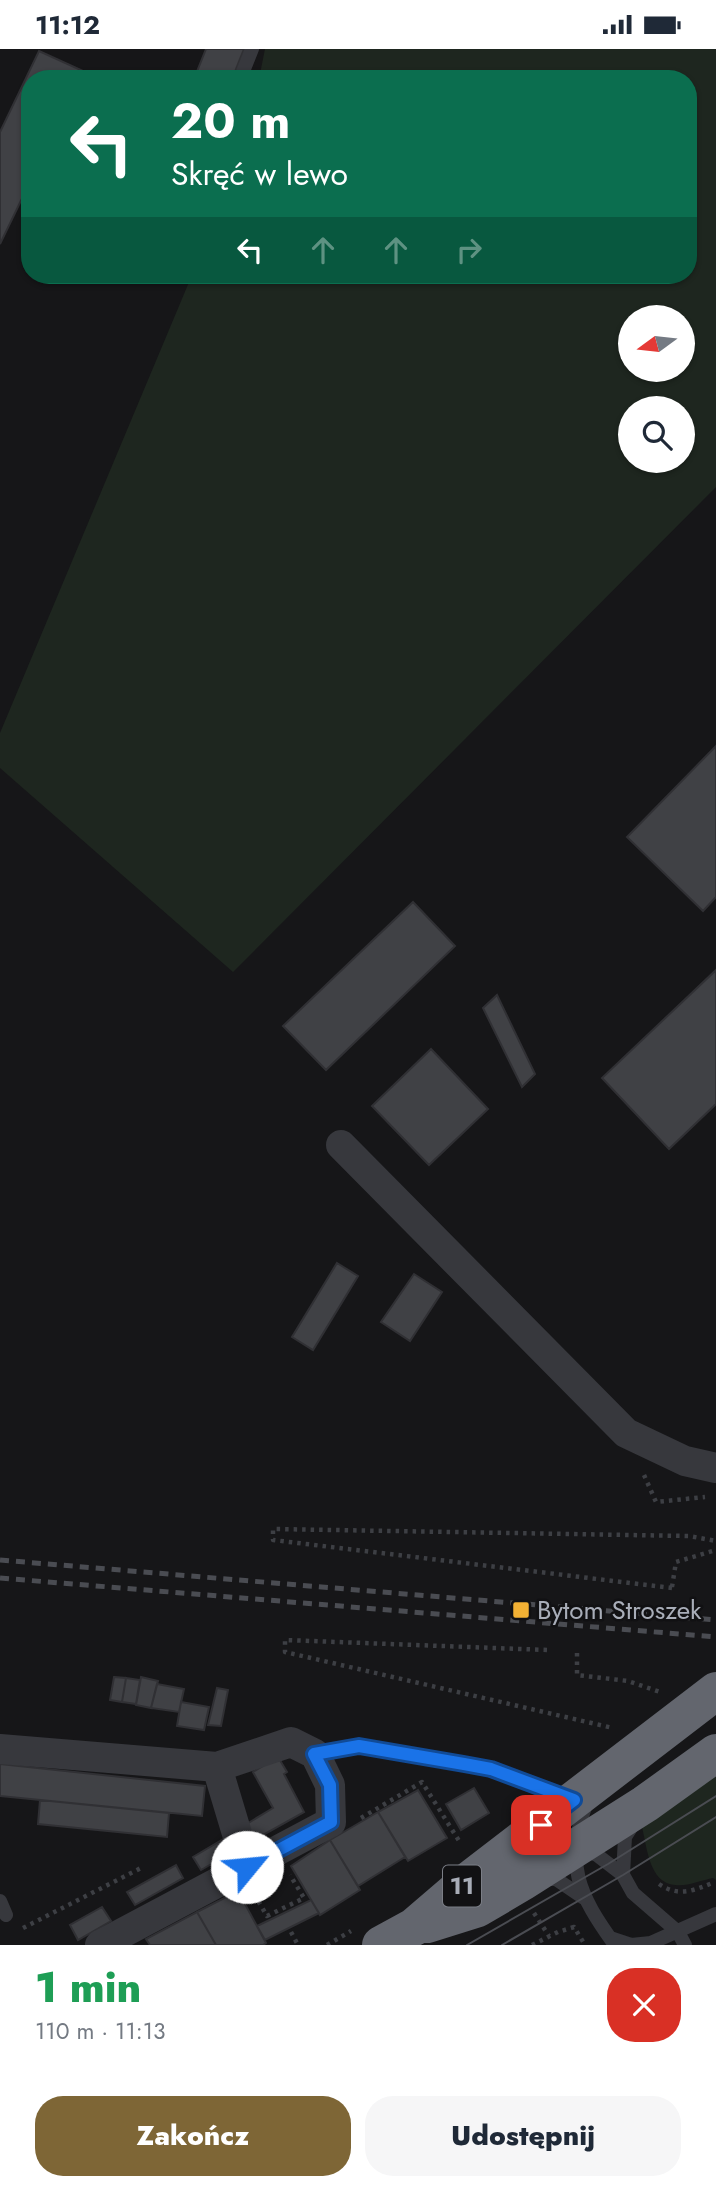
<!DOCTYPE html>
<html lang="pl">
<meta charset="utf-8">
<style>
:root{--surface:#fff;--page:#f6f6f7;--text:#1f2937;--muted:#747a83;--accent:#7e6636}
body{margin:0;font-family:Jost,sans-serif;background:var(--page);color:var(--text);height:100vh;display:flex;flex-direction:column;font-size:26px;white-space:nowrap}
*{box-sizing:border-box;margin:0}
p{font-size:23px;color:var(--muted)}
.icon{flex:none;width:38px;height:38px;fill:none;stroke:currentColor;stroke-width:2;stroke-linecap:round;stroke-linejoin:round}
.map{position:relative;height:1896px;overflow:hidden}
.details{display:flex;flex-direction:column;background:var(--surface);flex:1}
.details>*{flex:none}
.guide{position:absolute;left:21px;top:21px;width:676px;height:214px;border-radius:28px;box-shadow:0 2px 5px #0004;background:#0b6e4f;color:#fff;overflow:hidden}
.needle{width:46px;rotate:255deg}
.tools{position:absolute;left:618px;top:256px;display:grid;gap:14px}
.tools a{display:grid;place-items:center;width:77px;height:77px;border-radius:50%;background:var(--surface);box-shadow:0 2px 5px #0004;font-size:35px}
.pin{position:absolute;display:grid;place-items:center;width:60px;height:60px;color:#fff;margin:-30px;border-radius:14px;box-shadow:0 4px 10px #0006}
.me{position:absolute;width:77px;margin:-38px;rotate:62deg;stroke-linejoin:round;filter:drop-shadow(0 0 5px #0008)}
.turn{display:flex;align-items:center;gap:24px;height:147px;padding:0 35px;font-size:32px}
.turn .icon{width:91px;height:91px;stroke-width:2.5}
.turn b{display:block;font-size:49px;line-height:60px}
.lanes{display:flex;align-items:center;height:66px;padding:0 35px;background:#0003;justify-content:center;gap:35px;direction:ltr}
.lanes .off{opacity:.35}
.round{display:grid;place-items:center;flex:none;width:74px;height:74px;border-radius:28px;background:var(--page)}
.head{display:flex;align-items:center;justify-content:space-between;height:119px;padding:0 35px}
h1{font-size:42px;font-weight:800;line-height:52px;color:#1e9e55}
.action{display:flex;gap:14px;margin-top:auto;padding:14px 35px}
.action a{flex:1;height:80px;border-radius:28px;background:var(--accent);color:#fff;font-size:28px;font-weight:800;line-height:80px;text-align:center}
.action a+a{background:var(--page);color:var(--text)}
.status{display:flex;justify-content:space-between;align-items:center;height:49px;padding:0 35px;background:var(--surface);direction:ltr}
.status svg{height:19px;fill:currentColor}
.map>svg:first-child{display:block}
</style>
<div class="status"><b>11:12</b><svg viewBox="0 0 49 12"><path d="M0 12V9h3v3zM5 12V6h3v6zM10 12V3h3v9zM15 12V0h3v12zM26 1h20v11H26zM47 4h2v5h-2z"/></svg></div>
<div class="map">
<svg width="716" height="1896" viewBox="0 0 716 1896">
<rect width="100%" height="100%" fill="#161618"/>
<!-- green -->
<path fill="#1e261f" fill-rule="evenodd" d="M265,0H716V438L233,923L0,719V684L192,226H688V30H259ZM630,268H682V320H630ZM630,359H682V411H630Z
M716,1718V1831L713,1829C702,1831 686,1838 675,1836C649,1834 647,1798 642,1778Z"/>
<!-- building -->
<path fill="#404145" stroke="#303034" stroke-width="2" d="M206,0H244L232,30H194Z
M39,2L83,22L79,30H30V133L0,195V83Z
M716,697V848L703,862L627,788Z
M413,853L455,897L326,1021L283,977Z
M716,921V1055L669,1100L602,1029Z
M497,946L535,1025L522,1038L483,959Z
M431,1000L488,1060L429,1116L372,1057Z
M337,1214L358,1227L313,1301L292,1288Z
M414,1225L442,1243L410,1292L381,1273Z
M114,1628L126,1629L122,1653L110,1651Z
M141,1628L158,1632L151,1659L136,1656Z
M126,1629L140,1631L136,1655L122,1653Z
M157,1635L184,1640L179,1663L151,1659Z
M217,1639L228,1641L221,1677L208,1676Z
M181,1653L209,1658L204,1681L177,1677Z
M278,1708L287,1723L284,1725L304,1763L254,1791L245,1776L273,1759L253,1723Z
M0,1715L205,1737L202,1767L0,1747Z
M474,1739L489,1764L461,1781L446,1755Z
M418,1741L447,1789L408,1812L378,1763Z
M40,1751L169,1764L167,1788L38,1775Z
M378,1763L405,1808L358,1837L330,1791Z
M227,1788L234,1802L201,1821L193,1808Z
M330,1791L360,1841L320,1866L291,1817Z
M176,1816L183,1829L135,1856L127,1843Z
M238,1842L266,1894L263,1896H216L197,1863Z
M311,1851L319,1864L265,1891L257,1877Z
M102,1858L111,1872L78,1891L70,1876Z
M197,1863L216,1896H150L146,1890Z"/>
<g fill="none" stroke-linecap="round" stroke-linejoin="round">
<!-- path -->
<path stroke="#3d3f44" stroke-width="4.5" stroke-dasharray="3.5 5" stroke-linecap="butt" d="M644,1426L656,1453L705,1448
M672,1538L676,1513L716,1501
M672,1539L273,1491V1480L689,1487L716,1492
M547,1601L285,1591V1603L613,1679
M577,1604V1626L628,1632L660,1643
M361,1769L422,1733L461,1795
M659,1835C680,1849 694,1841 715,1833
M254,1845L267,1867L304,1849L290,1826
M534,1864L549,1887
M23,1879L141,1819
M291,1883L298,1896
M327,1896L351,1882
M532,1896L558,1883L574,1878L585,1896"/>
<!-- lane -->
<path stroke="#37383d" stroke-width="14" d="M240,30L252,0
M315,1705L359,1697L490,1720L570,1749
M587,1752C564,1815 578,1845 615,1896
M583,1801L597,1806L623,1826L633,1844L678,1883L685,1896
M623,1826L625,1788L634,1774
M542,1830H556L584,1849
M0,1852L6,1866
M610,1889L631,1896L651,1894L716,1865"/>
<!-- street -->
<path stroke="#37383d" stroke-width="30" d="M341,1096L626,1384L685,1412L716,1419
M0,1700L217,1718L291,1693L315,1705L330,1736L331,1773L100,1896
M217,1718L247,1818"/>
<!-- highway -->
<path stroke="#63666e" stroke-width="38" d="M427,1875L478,1859L522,1833L645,1755L716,1704
M381,1896L414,1878L463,1836L716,1642"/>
<!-- tram -->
<path stroke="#4a4c52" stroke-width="2" d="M467,1896L608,1815L716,1747
M502,1896L623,1826L716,1768"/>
<!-- rail -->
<path stroke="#4a4c52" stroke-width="5" stroke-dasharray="9 7" stroke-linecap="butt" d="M0,1511L716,1571
M0,1529L716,1588"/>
</g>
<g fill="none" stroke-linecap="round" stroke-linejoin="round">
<defs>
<path id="route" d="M247,1818L331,1773L330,1736L314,1705L359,1697L464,1715L491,1720L574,1751L541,1776"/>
</defs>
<!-- route casing -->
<use href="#route" stroke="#114b97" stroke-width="18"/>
<!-- route -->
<use href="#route" stroke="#1a73e8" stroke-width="12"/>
</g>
<!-- markers -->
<rect fill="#f2b134" stroke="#111113" stroke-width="2.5" x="512" y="1552" width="18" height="18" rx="3.5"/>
<g text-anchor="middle" stroke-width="5" stroke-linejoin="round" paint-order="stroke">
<!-- shield labels -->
<rect fill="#111113" stroke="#7b7e86" stroke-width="2" x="443" y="1816.5" width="38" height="41" rx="5"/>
<g font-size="24" font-weight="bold" fill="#a8adb8">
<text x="462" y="1845">11</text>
</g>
<!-- poi labels -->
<g font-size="26" fill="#a8adb8" stroke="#111113" text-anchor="start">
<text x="537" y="1570">Bytom Stroszek</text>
</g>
</g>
</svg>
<div class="tools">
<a><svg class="needle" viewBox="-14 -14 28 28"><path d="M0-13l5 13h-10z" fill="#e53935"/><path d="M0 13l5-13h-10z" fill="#747a83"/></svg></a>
<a><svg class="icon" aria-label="search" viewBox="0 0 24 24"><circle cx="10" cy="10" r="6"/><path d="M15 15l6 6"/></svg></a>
</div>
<div class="pin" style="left:541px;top:1776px;background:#d93025"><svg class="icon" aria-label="arrive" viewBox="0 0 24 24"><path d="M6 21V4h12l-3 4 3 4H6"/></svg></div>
<svg class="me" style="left:247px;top:1818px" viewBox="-20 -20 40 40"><circle r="19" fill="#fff"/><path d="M0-13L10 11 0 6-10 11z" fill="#1a73e8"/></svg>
<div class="guide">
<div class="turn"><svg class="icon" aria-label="left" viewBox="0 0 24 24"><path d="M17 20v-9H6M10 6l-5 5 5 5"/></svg><div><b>20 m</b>Skręć w lewo</div></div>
<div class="lanes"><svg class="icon" aria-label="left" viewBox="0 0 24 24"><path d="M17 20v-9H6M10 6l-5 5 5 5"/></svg><svg class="icon off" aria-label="ahead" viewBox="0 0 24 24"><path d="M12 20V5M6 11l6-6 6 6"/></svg><svg class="icon off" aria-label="ahead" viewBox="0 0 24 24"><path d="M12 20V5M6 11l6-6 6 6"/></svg><svg class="icon off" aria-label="right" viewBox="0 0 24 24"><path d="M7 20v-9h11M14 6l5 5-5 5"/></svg></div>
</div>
</div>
<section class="details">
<div class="head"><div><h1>1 min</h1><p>110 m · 11:13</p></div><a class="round" style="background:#d93025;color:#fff"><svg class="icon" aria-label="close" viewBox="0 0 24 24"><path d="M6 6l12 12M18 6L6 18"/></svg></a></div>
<div class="action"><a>Zakończ</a><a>Udostępnij</a></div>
</section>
